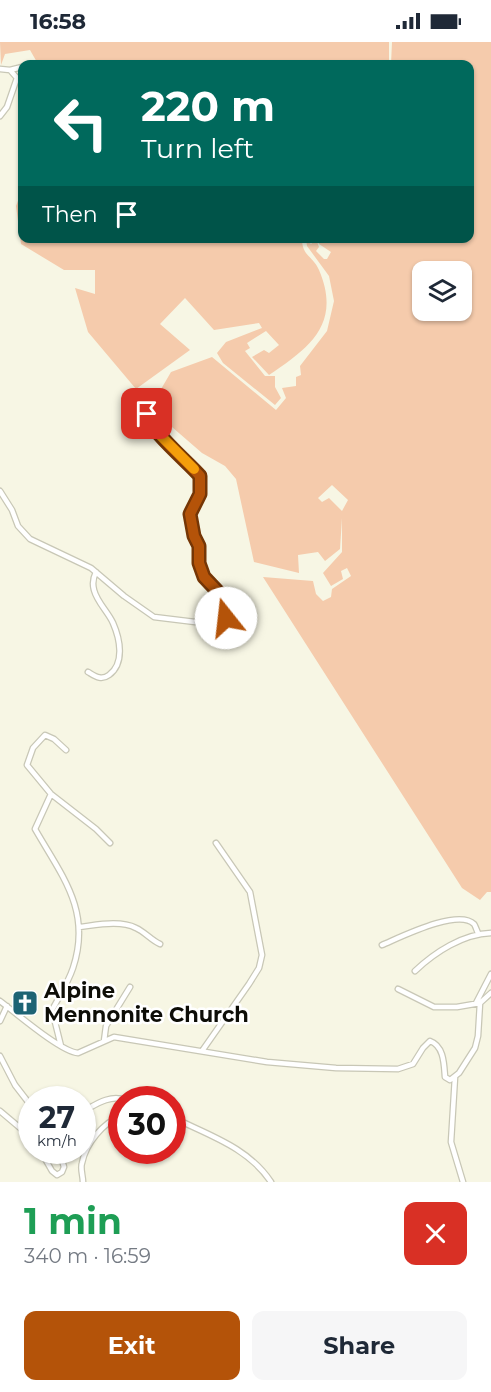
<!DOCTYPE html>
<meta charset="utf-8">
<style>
:root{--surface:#fff;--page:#f6f6f7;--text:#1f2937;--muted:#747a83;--accent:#b45309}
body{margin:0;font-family:Montserrat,sans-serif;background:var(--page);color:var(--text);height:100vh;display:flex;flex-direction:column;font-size:22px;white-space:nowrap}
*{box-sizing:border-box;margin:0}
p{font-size:20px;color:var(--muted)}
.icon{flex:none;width:33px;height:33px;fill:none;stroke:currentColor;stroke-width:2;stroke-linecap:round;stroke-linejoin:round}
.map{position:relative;height:1140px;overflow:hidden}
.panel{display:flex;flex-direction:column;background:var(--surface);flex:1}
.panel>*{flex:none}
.banner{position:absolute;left:18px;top:18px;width:456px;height:183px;border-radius:12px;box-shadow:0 2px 4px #0004;background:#00695c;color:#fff;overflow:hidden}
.tools{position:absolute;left:412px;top:219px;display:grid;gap:12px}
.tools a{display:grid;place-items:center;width:60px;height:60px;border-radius:12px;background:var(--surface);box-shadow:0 2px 4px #0004;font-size:30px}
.speed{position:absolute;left:18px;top:1044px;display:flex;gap:12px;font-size:30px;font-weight:700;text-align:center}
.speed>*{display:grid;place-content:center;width:78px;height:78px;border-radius:50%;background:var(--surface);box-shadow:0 2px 4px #0004;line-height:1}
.speed small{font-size:15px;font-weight:400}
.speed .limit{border:9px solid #d22;background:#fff;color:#111}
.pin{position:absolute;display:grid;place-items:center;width:51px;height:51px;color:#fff;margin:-26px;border-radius:12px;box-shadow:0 3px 9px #0006}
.me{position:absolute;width:66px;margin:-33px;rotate:344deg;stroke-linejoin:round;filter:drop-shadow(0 0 4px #0008)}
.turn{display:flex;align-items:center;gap:21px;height:126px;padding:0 24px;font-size:27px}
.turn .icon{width:78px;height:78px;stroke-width:2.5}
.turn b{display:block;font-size:42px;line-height:51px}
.then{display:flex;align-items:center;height:57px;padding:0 24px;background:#0003;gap:12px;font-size:22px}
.round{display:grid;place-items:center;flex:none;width:63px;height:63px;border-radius:12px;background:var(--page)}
.summary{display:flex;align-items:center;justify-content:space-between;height:102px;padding:0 24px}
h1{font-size:36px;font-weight:700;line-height:45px;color:#1e9e55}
.button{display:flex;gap:12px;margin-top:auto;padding:12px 24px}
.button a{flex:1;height:69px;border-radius:12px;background:var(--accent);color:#fff;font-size:24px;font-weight:700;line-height:69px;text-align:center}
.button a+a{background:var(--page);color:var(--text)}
.status{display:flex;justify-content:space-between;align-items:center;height:42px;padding:0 30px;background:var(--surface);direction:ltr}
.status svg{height:16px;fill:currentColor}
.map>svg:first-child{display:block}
</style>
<div class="status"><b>16:58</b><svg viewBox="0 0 49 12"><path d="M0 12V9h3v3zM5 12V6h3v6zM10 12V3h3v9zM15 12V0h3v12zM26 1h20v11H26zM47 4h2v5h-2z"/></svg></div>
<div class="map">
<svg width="491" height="1140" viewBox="0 0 491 1140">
<rect width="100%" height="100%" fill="#f7f6e4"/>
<!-- green -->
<path fill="#f5cbac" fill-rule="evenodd" d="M0,0H389V22H38L30,8L5,12L1,23Z
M392,0H491V850H487L480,858L462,846L263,535L313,539L316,552L323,559L331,555L332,547L351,534L347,526L341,529L343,537L331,544L323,531L342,510V476L340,507L325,519L318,510L298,513L299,531L254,520L236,437L225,424L202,411L150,366L171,330L212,315L276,368L286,356L282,346L296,344V335L301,333L300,324L327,289L334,259L329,234L307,204L306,197L311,202L316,197L319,205L316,209L324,217H327L331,210L319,202L317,197L470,196V22H391ZM423,230H462V268H423ZM332,443L348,458L342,469L329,456L322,460L318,456Z
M22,148V196L302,197C302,214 313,214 319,228C342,282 309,306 269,333L252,315L264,308L269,311L279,303L266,289L247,301L250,306L245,309L265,334H275V345L281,356L275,363L223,321L217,311L226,300L262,286L259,281L214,288L185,256L160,282L190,308L136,347L88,290L75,246L95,252V228H64L21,202L16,164Z"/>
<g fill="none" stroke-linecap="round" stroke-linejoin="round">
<defs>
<path id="street" d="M0,27L10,28L17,36L7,65L0,74
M10,28L22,25
M0,449L12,468L18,484L30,497L91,526L124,554L154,575L195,580L226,576L229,570L221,553L204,535L199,521V504L194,494L190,472L200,452V434L147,378V364L149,358
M88,630C95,634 101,639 109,633C125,621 120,597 113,581C108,570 97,560 94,548C92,541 93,536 96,530
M66,708L54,697L45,693L33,706L27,723L51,752L96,787L110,801
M51,752L35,787C62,834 92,869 73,926C68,941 59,955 52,968L61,1004
M79,885C97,883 120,878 136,886C145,890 151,898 160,902
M382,903C399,896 458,866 474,882C475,883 477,889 478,891
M415,929C435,910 463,892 491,891
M398,947L434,965H457L480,961
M0,959C16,971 61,1010 78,1011L114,995L267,1020L336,1026L398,1027L413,1022L423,1006L430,999C444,1004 444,1022 445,1035L450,1038L459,1031L475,1006L478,994L480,961L491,951
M476,961L491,932
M0,979L7,964
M104,999L106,984L130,945
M202,1009L249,942L259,926L262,913L250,850L216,801
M0,1014L15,1043L32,1065
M455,1035L451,1100L463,1140
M0,1069L32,1096
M82,1070C95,1063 110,1052 125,1058
M172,1075C208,1093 248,1105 271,1140
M40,1108L52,1129L57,1133L62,1130L64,1125L59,1108
M83,1140C83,1134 80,1126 82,1121C86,1101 103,1081 122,1073"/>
</defs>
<!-- street casing -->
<use href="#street" stroke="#c8c7b6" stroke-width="7"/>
<!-- street -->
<use href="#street" stroke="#fff" stroke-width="4.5"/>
</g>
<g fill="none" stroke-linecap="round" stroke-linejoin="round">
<defs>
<path id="route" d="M147,372C148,387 188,420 200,434V452L190,472L194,494L199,504V521L204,535L221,553L229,570L226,576"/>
</defs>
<!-- route casing -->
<use href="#route" stroke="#753606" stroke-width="15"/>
<!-- route -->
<use href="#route" stroke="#b45309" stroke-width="10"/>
<!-- slow -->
<path stroke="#f59e0b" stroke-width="10" d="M160,393L194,427"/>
</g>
<!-- icons -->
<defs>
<symbol id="church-square" viewBox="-11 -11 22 22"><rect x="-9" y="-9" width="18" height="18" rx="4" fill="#1d6374" stroke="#fff"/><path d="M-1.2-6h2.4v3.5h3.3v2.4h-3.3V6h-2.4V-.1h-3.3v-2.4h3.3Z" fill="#fff"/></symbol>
</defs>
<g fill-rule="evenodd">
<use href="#church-square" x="10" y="946" width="30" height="30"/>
</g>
<g text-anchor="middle" stroke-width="5" stroke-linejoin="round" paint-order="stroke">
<!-- poi labels -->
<g font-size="21" font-weight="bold" fill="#0d0d07" stroke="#fff" text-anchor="start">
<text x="44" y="956">Alpine<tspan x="44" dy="24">Mennonite Church</tspan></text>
</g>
</g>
</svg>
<div class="tools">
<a><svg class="icon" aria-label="layers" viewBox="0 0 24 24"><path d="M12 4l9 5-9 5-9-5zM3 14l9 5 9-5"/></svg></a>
</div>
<div class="speed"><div>27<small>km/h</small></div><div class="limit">30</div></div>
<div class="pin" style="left:147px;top:372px;background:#d93025"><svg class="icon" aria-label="arrive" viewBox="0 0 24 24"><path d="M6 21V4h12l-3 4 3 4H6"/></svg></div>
<svg class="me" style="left:226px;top:576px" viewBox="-20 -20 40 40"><circle r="19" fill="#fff"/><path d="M0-13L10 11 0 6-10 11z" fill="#b45309"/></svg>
<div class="banner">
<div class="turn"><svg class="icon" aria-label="left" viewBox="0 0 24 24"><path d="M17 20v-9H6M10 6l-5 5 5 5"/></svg><div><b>220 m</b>Turn left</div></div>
<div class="then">Then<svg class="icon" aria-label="arrive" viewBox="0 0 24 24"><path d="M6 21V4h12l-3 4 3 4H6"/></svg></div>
</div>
</div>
<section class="panel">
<div class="summary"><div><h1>1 min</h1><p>340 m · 16:59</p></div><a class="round" style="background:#d93025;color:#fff"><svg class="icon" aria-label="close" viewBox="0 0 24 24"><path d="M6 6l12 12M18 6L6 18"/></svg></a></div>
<div class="button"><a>Exit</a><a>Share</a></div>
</section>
